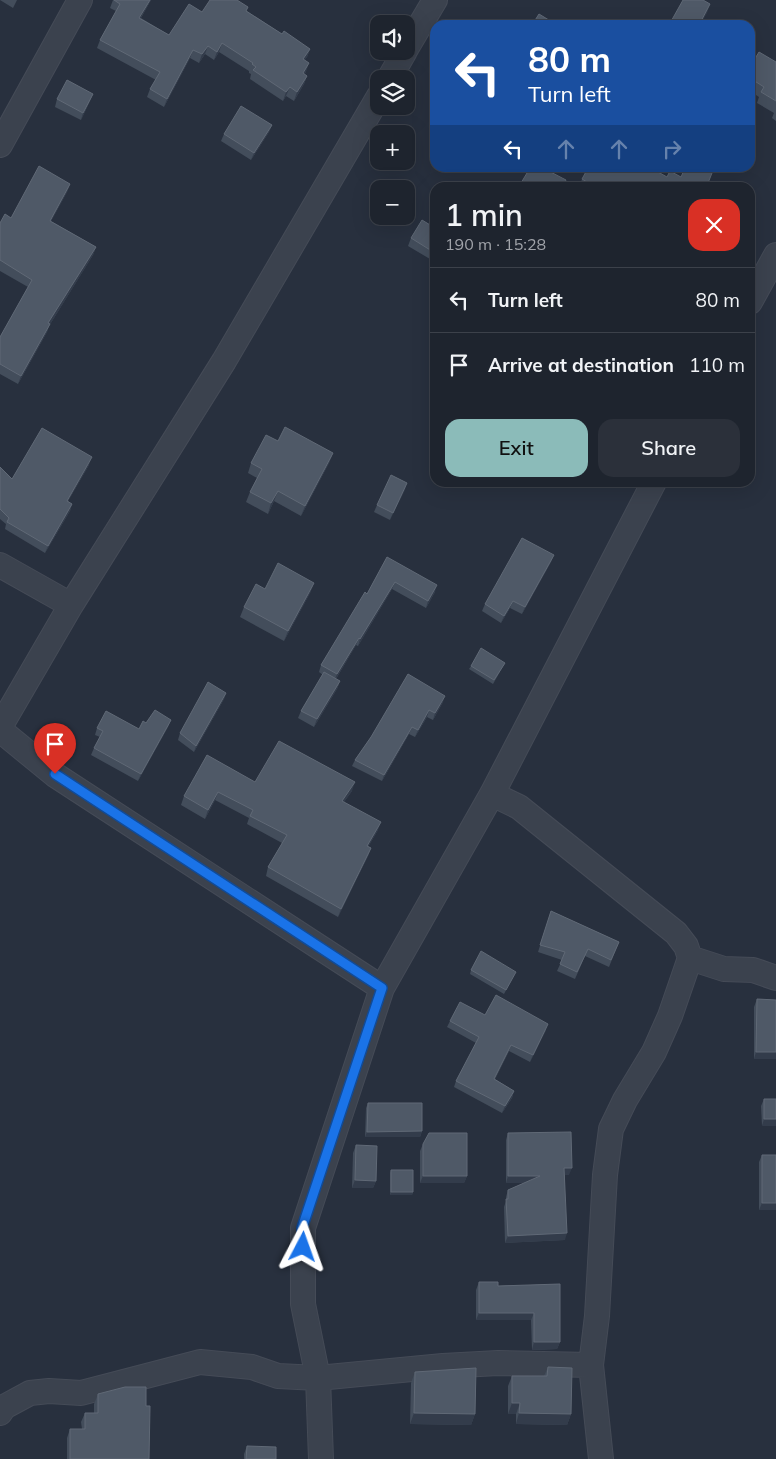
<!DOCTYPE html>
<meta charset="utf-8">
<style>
:root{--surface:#1e242e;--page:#2b303a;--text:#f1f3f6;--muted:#a1a4aa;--line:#3c414a;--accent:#8bbbb9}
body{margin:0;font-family:Mulish,sans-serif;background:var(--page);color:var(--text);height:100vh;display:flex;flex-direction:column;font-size:19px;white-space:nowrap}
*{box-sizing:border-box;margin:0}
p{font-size:16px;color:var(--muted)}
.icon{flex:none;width:28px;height:28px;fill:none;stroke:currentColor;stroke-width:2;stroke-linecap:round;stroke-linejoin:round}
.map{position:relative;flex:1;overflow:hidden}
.drawer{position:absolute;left:430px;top:182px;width:325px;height:305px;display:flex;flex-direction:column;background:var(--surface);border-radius:15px;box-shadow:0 5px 20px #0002,0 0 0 1px var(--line)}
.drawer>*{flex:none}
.guide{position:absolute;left:430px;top:20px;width:325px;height:152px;border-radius:15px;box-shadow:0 5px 20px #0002,0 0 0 1px var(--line);background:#1a4fa0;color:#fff;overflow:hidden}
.buttons{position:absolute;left:370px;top:15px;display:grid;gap:10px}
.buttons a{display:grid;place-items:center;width:45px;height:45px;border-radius:10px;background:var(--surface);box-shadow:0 5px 20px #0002,0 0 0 1px var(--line);font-size:25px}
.pin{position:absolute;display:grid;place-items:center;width:42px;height:42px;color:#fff;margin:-51px -21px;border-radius:50% 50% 50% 0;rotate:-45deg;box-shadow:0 0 5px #0007}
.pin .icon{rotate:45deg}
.me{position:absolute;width:55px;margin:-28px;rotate:4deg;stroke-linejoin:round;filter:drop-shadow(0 0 4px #0008)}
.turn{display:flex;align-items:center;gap:18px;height:105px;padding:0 15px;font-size:22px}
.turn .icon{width:65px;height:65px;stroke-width:2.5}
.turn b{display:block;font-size:35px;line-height:42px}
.lanes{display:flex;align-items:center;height:48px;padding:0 15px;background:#0003;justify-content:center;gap:25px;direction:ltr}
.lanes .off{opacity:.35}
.round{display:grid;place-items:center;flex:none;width:52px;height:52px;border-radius:15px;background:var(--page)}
.head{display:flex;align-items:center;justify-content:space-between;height:85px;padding:0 15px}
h1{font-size:30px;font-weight:600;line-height:38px}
.button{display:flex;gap:10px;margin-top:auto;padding:10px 15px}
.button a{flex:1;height:58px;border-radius:15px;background:var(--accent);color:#111;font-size:20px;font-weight:600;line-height:58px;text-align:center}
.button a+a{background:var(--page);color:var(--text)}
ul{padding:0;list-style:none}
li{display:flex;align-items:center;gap:15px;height:65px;padding:0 15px;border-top:1px solid var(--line)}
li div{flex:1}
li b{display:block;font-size:19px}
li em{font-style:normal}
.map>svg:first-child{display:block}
</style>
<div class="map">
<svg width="776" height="1459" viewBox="0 0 776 1459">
<rect width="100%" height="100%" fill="#28303e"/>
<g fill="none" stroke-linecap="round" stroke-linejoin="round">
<defs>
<path id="minor" d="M406,49L435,0
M389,79L405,51
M0,145L80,0
M750,302L776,255
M0,565L71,605
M0,727L71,605L224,361L379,96
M0,730L55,775L382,988L303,1228V1304L318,1378L321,1459
M492,794L519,807L676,933L686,946L690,958L670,1016L654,1052L625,1100L611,1129L605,1175L597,1316L591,1365L601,1459
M690,958L724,969L753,970L776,978
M382,988L492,794L654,482
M0,1413L4,1407L30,1393L49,1391L81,1393L200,1362L252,1367L278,1376L318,1378L443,1366L498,1363L591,1365"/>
</defs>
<!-- minor casing -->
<use href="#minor" stroke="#454b57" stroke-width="26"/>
<!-- minor -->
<use href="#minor" stroke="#3b424e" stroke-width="24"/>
</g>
<!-- wall -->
<path fill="#434d5b" d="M0,0H17L13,8Z
M113,0H151L141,18L169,35L202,12L247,11L282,34L310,49L307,57L304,60L306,72L304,74L307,76L304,84L294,101L286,96L283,101L250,79L251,74L249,73V71L219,52L214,60L205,54L199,63L190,58L164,107L147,97L150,89L156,80L97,48L100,40L116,11L110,8Z
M776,62V121L772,118L774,113L757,103L759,97L750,91V67Z
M93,94L90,101L81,120L55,107L57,99Z
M272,125L269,132L251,160L221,141L224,134Z
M681,177L706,188H579L582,179Z
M70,184L67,192L51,221L96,247L93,255L49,326L47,332L18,384L0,374V337L28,287L0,271V223L11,218Z
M435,228V262L408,246L411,238Z
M278,441L333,453L329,463L301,516L274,501L268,514L246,502L250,492L257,478L248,473L251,463Z
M89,465L68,501L72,504L70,511L45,553L5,529L6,524L0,519V467L12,479Z
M407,483L390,520L374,512L377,505Z
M554,555L551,562L522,614L510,608L501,623L482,611L485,604Z
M387,557L435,592L426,608L392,589L358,646L356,645L336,679L340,681L337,689L314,727L298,718L301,711L323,675L319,672L321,665L367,594Z
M314,583L310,593L284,641L240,617L244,607L265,589Z
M505,663L493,684L469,669L471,666Z
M226,693L224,699L194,752L178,740L180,733Z
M443,702L433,720L427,717L415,737L409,734L382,781L352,766L355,760L371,737Z
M171,720L168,727L138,781L91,755L94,748L100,737L95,735L97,728L139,729L146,723Z
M255,782L352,791L344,802L378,830L368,847L371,848L368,856L338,917L266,876L268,867L282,843L247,824L249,818L215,800L205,819L181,805L184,796Z
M551,911L619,942L609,967L585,956L575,979L557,971L562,960L538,952Z
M471,970L514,975L504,994L470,974Z
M757,999L776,1000V1059H754V1007Z
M485,1015L546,1030L530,1062L509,1051L495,1079L514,1091L512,1098L502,1113L454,1087L456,1081L476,1043L447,1027L450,1021Z
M764,1099H776L762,1126L761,1106Z
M368,1103L422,1131L420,1137H365L366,1108Z
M508,1133L569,1175H565V1240L505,1243L504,1207L506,1201V1197L508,1190L524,1183H506V1140Z
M423,1144L467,1176L464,1183H420V1151Z
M356,1145L376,1181L373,1188H352L353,1153Z
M762,1155L776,1210H759V1162Z
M391,1170L413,1192L412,1195H390V1173Z
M479,1282L498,1286L560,1284V1342L557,1349L532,1350L531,1320H476V1290Z
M548,1367L571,1414L567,1425L516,1424V1414H508V1386L512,1376H544Z
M415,1372L475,1414L471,1425L410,1424L411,1383Z
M98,1394L146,1406L149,1459H67V1438L70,1429H82L81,1422L85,1413H94V1404Z
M247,1446L276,1459H244V1454Z"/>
<!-- shaded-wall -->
<path fill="#333c4b" d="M150,0H151L136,26L139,18Z
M710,4L707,13L700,25H699Z
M222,43L219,52L214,60L217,52Z
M208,46L205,54L199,63L202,54Z
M310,49L307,57L300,68L303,59Z
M193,50L190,58L164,107L167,99Z
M309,63L306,72L300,81L303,73Z
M307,76L304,84L294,101L297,92Z
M290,87L286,96L283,101L286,92Z
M93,94L90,101L81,120L83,113Z
M272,125L269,132L251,160L254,153Z
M70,184L67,192L47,229L50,221Z
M96,247L93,255L49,326L47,332L18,384L21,376L48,323Z
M333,453L329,463L301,516L305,506Z
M92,457L89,465L64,508L67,501Z
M407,483L405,490L390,520L393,513Z
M278,491L274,501L268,514L271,503Z
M72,504L70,511L45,553L48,546Z
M554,555L551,562L522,614L525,607Z
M395,582L392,589L358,646L360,639Z
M314,583L310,593L284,641L288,631Z
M437,585L435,592L426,608L428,601Z
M513,601L510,608L501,623L504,616Z
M359,638L356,645L334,682L337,674Z
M340,681L337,689L314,727L317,719Z
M226,693L224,699L194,752L196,746Z
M445,696L443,702L433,720L435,713Z
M429,710L427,717L415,737L418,730Z
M171,720L168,727L138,781L141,774Z
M412,727L409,734L382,781L384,775Z
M355,782L352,791L339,809L342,801Z
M218,792L215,800L205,819L208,810Z
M381,822L378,830L364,854L367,846Z
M371,848L368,856L338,917L341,909Z
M548,1024L546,1030L530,1062L533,1055Z
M511,1045L509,1051L492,1085L494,1079Z
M756,1052H776V1059H754Z
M514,1091L512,1098L502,1113L505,1106Z
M764,1119H776V1126H762Z
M422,1131L420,1137H365L367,1132Z
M564,1168H572L569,1175H562Z
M423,1176H467L464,1183H420Z
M508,1176H540L537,1183H506Z
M355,1180L376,1181L373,1188H352Z
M391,1192H413L412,1195H390Z
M762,1203H776V1210H759Z
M567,1233L565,1240L505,1243L508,1236Z
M479,1313H534L531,1320H476Z
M534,1342H560L557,1349L532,1350Z
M512,1403H520L516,1414H508Z
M414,1413L475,1414L471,1425L410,1424Z
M519,1413L571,1414L567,1425L516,1424Z"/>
<!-- building -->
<path fill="#4f5967" stroke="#606976" d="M114,0H150L139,18L169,35L189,4L202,12L210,0H237L248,7L246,11L282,34L284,31L310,49L303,59L309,63L303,73L307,76L297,92L290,87L286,92L253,70L256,67L252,64L253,63L222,43L217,52L208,46L202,54L193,50L167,99L150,89L160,72L100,40L120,4Z
M683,0H703L710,4L699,25H669Z
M539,14L557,25H532Z
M759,52L776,62V101L761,92L764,87L750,78V67Z
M67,80L93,94L83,113L57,99Z
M241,106L272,125L254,153L224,134Z
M39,166L70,184L50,221L96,247L48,323L50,324L21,376L0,364V337L32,280L0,260V223L5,214L11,218Z
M530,168H543L566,180L562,188H518Z
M588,168H651L667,177L670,171L681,177L685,168H714L706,188H597L582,179Z
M422,220L435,228V253L411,238Z
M285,427L333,453L305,506L278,491L271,503L250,492L262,469L251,463L266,435L278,441Z
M42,428L92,457L67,501L72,504L48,546L7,522L9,518L0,509V467L12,479Z
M391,475L407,483L393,513L377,505Z
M522,538L554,555L525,607L513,601L504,616L485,604Z
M387,557L437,585L428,601L395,582L360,639L359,638L337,674L321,665L365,592L367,594Z
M278,563L314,583L288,631L244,607L256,584L265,589Z
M481,648L505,663L494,680L471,666Z
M324,672L340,681L317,719L301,711Z
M408,674L445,696L435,713L429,710L418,730L412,727L384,775L355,760L371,737Z
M208,682L226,693L196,746L180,733Z
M155,710L171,720L141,774L94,748L103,731L97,728L106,711L139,729L143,721L146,723Z
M279,741L355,782L342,801L381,822L367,846L371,848L341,909L268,867L287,835L250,816L253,810L218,792L208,810L184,796L207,755L255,782Z
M551,911L619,942L611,960L588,949L577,972L560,964L565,952L540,945Z
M481,951L516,972L506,990L471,970Z
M496,995L548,1024L533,1055L511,1045L494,1079L514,1091L505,1106L456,1081L479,1037L450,1021L460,1002L485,1015Z
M757,999L776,1000V1052H756Z
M764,1099H776V1119H764Z
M368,1103H422V1131L367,1132Z
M571,1132L572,1168H564L567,1233L508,1236L506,1199H508V1190L540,1176H508V1133Z
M429,1133H467V1176H423V1144Z
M356,1145L377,1146L376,1181L355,1180Z
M762,1155H776V1203H762Z
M391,1170H413V1192H391Z
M479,1282H498V1286L560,1284V1342H534V1313H479Z
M548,1367L572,1368L571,1414L519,1413L520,1403H512V1376H547Z
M476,1368L475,1414L414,1413L415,1372Z
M125,1387H146V1406H150L149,1459H70V1429H85V1413H98V1394Z
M247,1446L276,1447V1459H246Z"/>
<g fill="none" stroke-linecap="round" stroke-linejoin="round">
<defs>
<path id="route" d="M55,774L382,988L302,1228L303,1247"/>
</defs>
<!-- route casing -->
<use href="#route" stroke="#114b97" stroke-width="12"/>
<!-- route -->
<use href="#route" stroke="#1a73e8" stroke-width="9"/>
</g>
</svg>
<div class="buttons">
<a><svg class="icon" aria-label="sound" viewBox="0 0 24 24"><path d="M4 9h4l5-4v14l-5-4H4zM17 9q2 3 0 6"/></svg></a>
<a><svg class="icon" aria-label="layers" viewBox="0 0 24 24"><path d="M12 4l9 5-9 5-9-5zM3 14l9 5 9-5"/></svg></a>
<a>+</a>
<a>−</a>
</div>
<div class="pin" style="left:55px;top:774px;background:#d93025"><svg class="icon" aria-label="arrive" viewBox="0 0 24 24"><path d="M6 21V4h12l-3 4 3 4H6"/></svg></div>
<svg class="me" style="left:303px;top:1247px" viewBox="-20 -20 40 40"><path d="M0-17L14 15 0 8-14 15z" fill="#1a73e8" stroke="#fff" stroke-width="4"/></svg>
<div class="guide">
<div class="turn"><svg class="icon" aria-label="left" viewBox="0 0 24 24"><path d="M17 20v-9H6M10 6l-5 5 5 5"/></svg><div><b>80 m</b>Turn left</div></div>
<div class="lanes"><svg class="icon" aria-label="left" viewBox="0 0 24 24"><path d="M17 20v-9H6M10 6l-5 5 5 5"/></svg><svg class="icon off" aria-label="ahead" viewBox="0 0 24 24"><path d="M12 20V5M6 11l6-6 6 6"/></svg><svg class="icon off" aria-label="ahead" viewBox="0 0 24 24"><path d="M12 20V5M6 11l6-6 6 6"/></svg><svg class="icon off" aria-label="right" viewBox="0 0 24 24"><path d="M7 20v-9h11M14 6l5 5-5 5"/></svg></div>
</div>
<section class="drawer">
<div class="head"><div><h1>1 min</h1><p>190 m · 15:28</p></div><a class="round" style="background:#d93025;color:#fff"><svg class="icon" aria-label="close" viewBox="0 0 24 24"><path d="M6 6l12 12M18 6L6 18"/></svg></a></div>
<ul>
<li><svg class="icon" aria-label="left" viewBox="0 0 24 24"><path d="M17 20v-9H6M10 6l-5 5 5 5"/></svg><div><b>Turn left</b></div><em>80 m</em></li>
<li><svg class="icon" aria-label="arrive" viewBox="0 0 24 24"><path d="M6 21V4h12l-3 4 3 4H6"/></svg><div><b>Arrive at destination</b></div><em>110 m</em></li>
</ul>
<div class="button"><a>Exit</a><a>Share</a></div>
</section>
</div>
